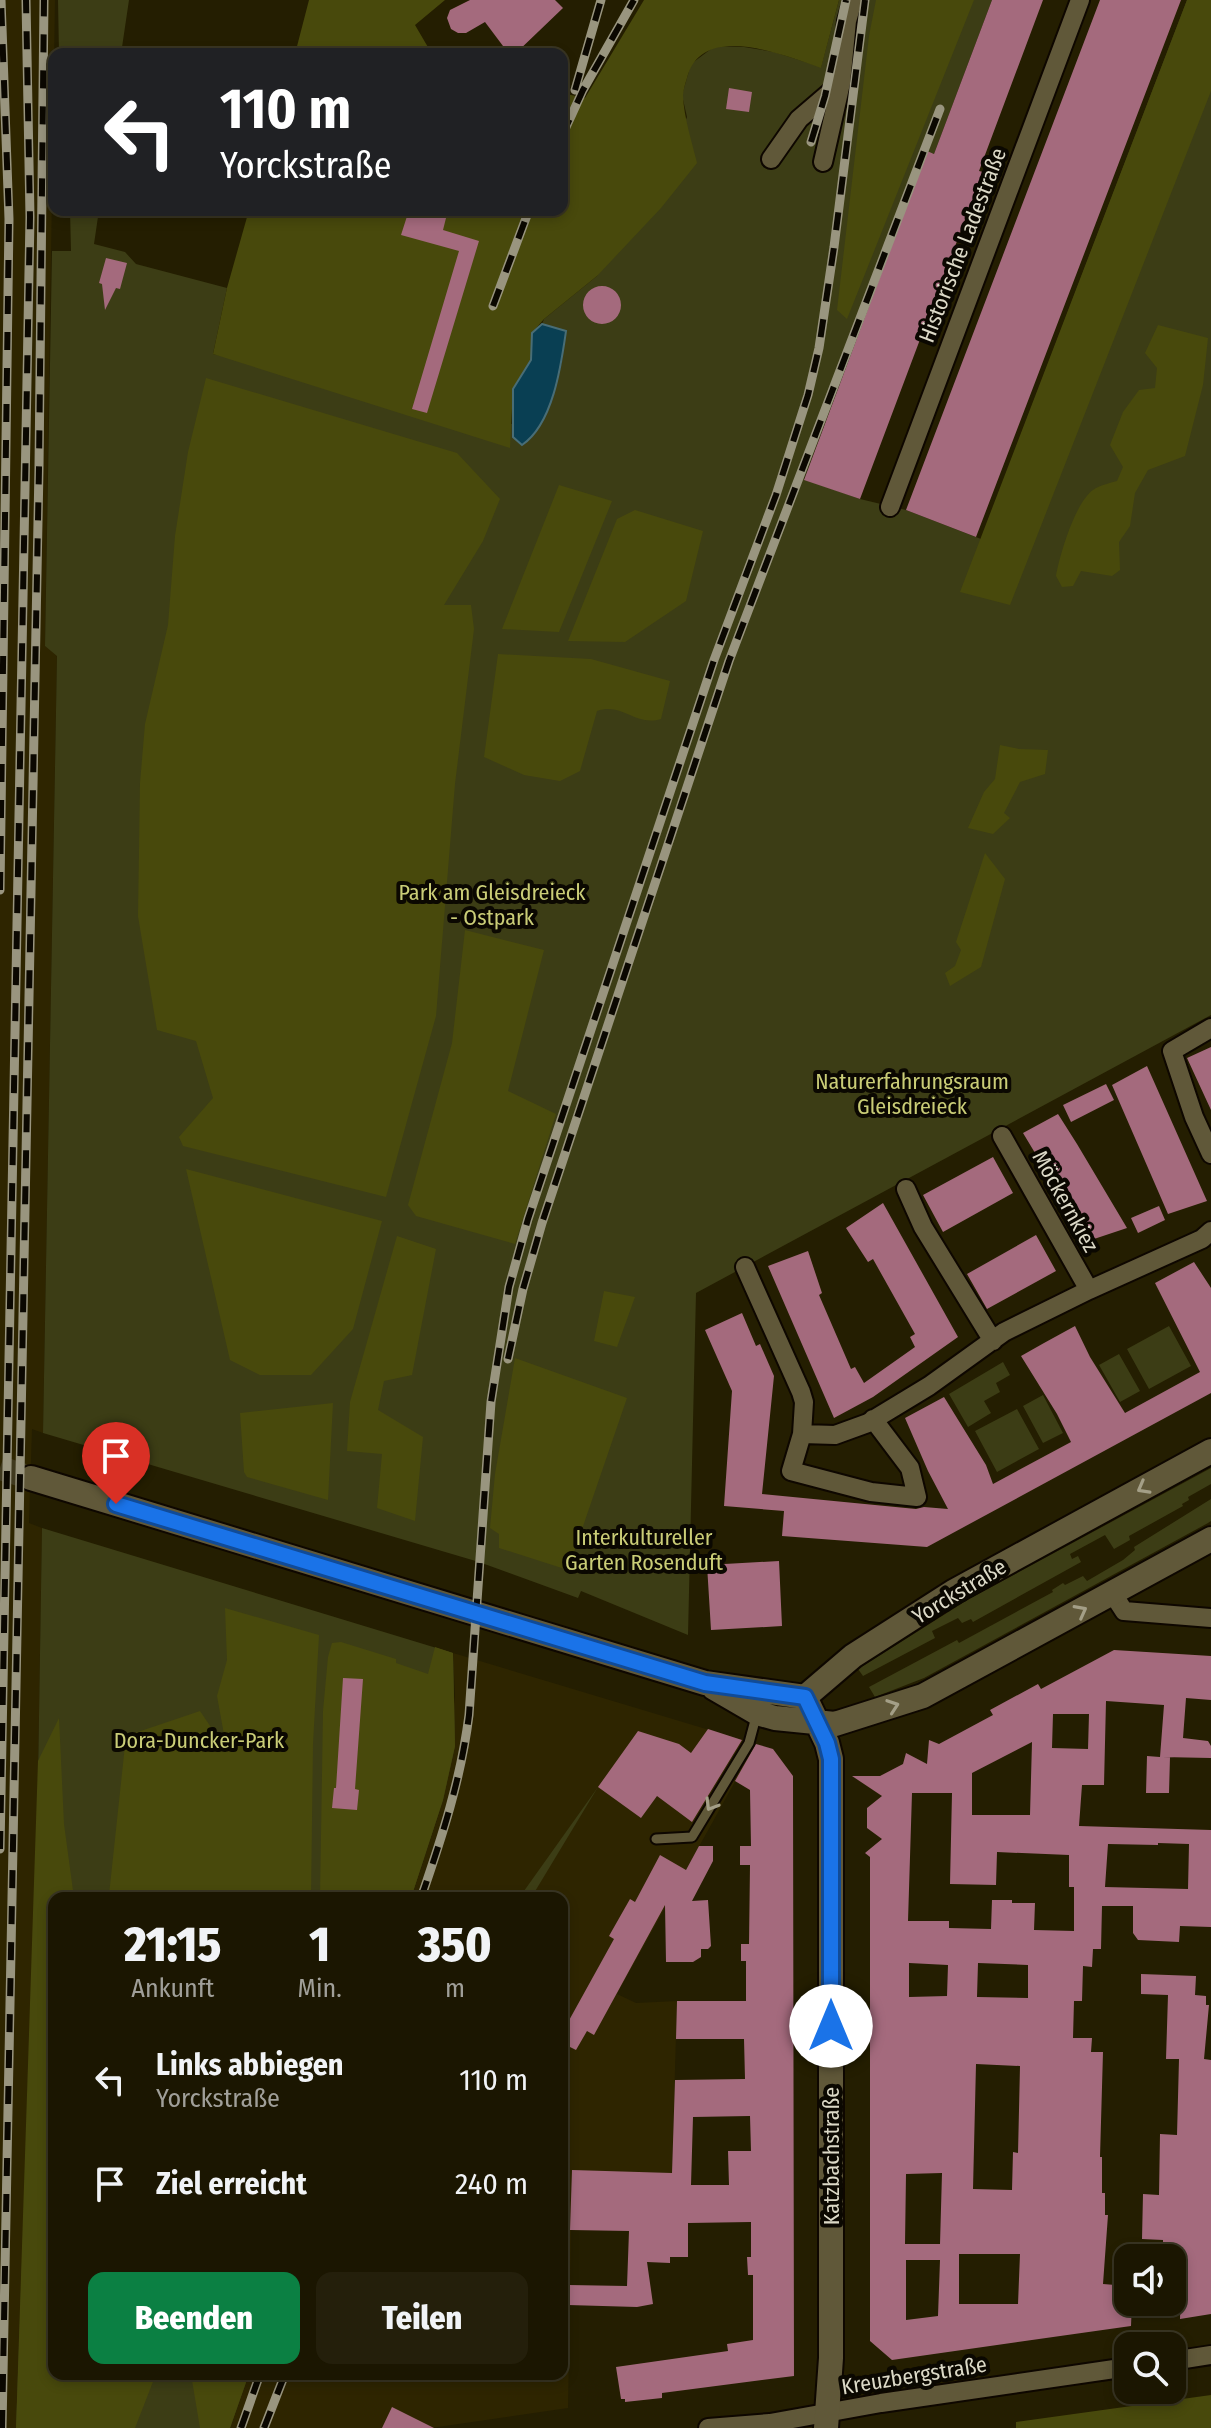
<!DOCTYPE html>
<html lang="de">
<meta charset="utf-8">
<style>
:root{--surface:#1b1601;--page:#241f0b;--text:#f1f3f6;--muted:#a09f99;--line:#393523;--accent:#0b8043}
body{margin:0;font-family:"Fira Sans Condensed",sans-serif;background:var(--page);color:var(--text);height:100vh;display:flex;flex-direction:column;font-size:30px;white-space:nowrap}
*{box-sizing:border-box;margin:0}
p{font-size:26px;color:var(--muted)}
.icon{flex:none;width:44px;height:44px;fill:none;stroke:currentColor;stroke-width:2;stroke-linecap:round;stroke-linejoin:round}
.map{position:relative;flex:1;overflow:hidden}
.side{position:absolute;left:48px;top:1892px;width:520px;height:488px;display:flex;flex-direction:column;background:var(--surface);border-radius:16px;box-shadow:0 4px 12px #0003,0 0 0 2px var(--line)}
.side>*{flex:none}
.banner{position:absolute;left:48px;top:48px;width:520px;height:168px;border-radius:16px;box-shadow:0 4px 12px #0003,0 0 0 2px var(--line);background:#202124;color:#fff;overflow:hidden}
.buttons{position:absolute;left:1114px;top:2244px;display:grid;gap:16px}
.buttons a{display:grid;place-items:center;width:72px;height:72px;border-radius:16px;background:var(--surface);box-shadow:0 4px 12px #0003,0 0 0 2px var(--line);font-size:40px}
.pin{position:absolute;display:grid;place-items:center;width:68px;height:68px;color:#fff;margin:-82px -34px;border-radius:50% 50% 50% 0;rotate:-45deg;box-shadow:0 0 8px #0007}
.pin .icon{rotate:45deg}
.me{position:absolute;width:88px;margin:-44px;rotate:0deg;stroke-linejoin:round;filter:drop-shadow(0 0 6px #0008)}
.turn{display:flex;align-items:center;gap:28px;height:168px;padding:0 40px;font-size:36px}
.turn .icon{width:104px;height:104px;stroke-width:2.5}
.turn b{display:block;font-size:56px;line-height:68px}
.eta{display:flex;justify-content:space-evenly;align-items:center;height:136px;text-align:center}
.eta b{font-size:48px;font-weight:800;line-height:56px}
.cta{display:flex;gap:16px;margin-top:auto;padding:16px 40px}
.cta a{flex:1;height:92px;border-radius:16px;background:var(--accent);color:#fff;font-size:32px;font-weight:800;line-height:92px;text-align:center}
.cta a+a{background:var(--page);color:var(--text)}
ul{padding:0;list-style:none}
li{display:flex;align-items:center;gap:24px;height:104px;padding:0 40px}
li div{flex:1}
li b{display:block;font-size:30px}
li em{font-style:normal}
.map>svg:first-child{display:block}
</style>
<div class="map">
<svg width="1211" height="2428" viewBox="0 0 1211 2428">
<rect width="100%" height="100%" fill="#241e01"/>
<!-- built -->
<path fill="#2e2500" d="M0,0H55L45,646L57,655L43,1433L32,1429L29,1523L42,1528L37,1842L16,2428H0Z
M453,1653L756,1744L617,1994L636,2003L677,2001L672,2173L572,2171L568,2408L431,2428H230L249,2374H562V1898H411L443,1800L455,1695Z"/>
<!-- green -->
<path fill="#3c3d15" d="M58,0H129L121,54H59Z
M839,0H992L934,154L927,152L804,479L860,499L906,510L981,539L1187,0H1211V1015L696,1293L688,1635L581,1591L578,1598L479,1562L43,1433L57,656L45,646L52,251H71L70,210H99L94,244L125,252L136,264L227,288L213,354L512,424L513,437L553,397L562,361L565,332L542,324L544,319L597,276L673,151L687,117L682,95L691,64L715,46L744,47L774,52L821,67Z
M1169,1326L1191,1366L1149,1389L1127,1349Z
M1119,1354L1140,1391L1120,1402L1099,1365Z
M1003,1362L1010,1375L996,1383L1000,1392L984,1401L991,1413L968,1427L949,1394Z
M1043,1395L1063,1433L1043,1443L1023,1406Z
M1017,1409L1039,1449L997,1472L975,1431Z
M1211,1468V1484L1188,1497L1189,1500L1182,1504L1183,1506L1129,1536L1130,1540L1114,1549L1105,1535L1070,1554L1072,1559L1078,1556L1081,1562L973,1622L971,1619L962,1623L958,1618L932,1631L935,1638L863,1676L858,1669L969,1599Z
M1211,1499V1521L1208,1523L924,1678L875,1697L869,1687L957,1640L959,1643L1053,1592L1052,1590L1063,1583L1065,1585L1083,1576L1087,1581L1123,1560L1135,1550L1134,1547Z
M42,1528L453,1653L455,1746L443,1800L411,1898H54V2374H249L230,2428H16L37,1842Z
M598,1787L531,1898H519Z"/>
<!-- forest -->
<path fill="#48490c" d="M309,0H445L415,25L432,54H295Z
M644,0H839L821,68C783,55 702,21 687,78C685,84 683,91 683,96C684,118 692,142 697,163L661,208L597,276L544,319L532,333L531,360L513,389L510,448L213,354L227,288L249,210H562V93L585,98Z
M876,0H974L847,319L837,310L869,36Z
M1187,0H1211V91L1010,605L960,592Z
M1158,325L1208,338L1203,385L1185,456L1148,470L1135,493L1130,526L1119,542L1120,570L1112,576L1081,571L1073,586L1062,587L1056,576C1060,554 1075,503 1093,490C1100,485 1110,483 1117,481L1123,467L1110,445L1123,412L1139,390L1155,388L1157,368L1145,353Z
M206,378L457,453L500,499L483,541L444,605H471L474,629L455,784L436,1016L386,1197L183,1146L179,1137L213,1098L196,1041L157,1030L138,916L140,783L145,724L168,625L175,536L188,452Z
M559,485L612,501L559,632L502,629Z
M635,510L703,531L686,601L625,642L568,641L617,519Z
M498,654L591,659L670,681L661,719C635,727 623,702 597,711L580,771L560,781L524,775L484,757Z
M1000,745L1019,749L1048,750L1045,774L1020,782L1004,813L1010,818L993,834L968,828L984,792L995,779Z
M985,853L1005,879L981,967L950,986L945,973L955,966L961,950L956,942Z
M465,930L544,950L508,1091L556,1114L515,1244L416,1216L408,1205L452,1043Z
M186,1169L382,1221L353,1329L311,1375H260L230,1360Z
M397,1236L436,1249L412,1375L384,1381L378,1410L423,1437L415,1521L377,1508L382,1454L347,1451L350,1402Z
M604,1291L635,1297L617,1347L594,1341Z
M515,1358L627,1398L568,1570L499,1548V1534L490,1528L495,1474Z
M333,1403L328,1500L247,1477L244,1472L240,1413Z
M225,1608L319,1635L313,1744L311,1898H104L109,1895L126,1736L200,1711L227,1751L217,1696L227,1660Z
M341,1642L396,1659V1663L428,1674L435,1647L453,1653L455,1746L443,1800L411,1898H320L323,1711L328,1657L332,1643Z
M59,1718L64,1824L74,1898H54V2374H156L135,2428H16L38,1761Z
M191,2374H249L230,2428H200Z
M1211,2395V2428H1016V2422Z"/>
<!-- water -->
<path fill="#093f53" stroke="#486d76" stroke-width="2" d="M542,324L566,331C561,366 553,424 522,445L513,437V389L531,360L532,333Z"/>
<!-- building -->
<path fill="#a46a7d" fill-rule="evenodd" d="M470,0H555L563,8L515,54H509L485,22L466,33H458L451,29L447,18L450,10Z
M992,0H1043L979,171L983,172L860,499L804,480L927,151L934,154Z
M1100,0H1181L976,537L906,510Z
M729,88L752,92L749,112L726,109Z
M409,210H448L443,230L479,241L427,413L412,409L459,251L401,235Z
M106,258L127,263L120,289L116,288L105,310L102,284L99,283Z
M583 305a19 19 0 1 1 38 0a19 19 0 1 1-38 0Z
M1211,1047V1110L1187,1058Z
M1147,1066L1207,1201L1168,1214L1112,1085Z
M1106,1084L1114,1100L1071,1122L1063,1105Z
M1058,1114L1077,1144L1127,1228L1088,1241L1023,1133Z
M993,1157L1013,1193L943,1232L923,1195Z
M883,1203L958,1337L873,1397L834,1418L768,1266L808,1251L822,1293L819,1295L851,1369L855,1367L864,1383L915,1347L910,1337L915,1334L873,1259L868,1262L846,1228Z
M1159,1206L1165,1220L1138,1233L1131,1218Z
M1036,1235L1056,1271L987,1309L967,1274Z
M1194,1262L1211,1288V1393L927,1547L782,1536L784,1511L724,1506L732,1391L705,1330L742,1313L756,1346L760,1344L774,1376L762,1494L916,1509L924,1507L948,1509L928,1471L905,1418L944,1397L986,1465L993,1484L1071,1442L1057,1414L1021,1356L1044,1343L1075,1326L1090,1357L1125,1413L1200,1372L1155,1283Z
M779,1561L782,1626L711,1630L707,1565Z
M1114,1650L1211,1656V1700L1186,1698L1183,1738L1208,1741L1211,1746V1758L1162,1757H1170L1169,1793H1146L1147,1756L1160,1757L1164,1705L1106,1701L1104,1785H1082L1079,1826L1211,1830V1927L1180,1926L1179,1942L1138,1940L1133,1933V1906H1102L1101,1949H1093L1092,1967L1083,1966L1082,2001H1074L1073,2038H1092L1091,2052H1103L1100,2157H1102V2193H1105V2215H1108L1103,2284L1128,2286V2302H1132L1131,2326L892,2360L870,2341V1857L865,1853L882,1839L867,1828V1808L882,1796L852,1776H880L903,1764L906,1753L927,1764L929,1740L939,1744L993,1715L990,1710L1038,1684L1041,1689ZM1053,1714H1089L1088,1749L1052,1748ZM1032,1742L1030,1815H972V1773ZM912,1793H952L950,1884L996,1885L997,1852L1069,1855V1887H1074V1931L1034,1930L1035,1903H1012V1900H992L991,1929L949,1928V1921H908ZM1158,1843L1189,1844L1188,1889L1105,1887L1108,1844L1158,1845ZM909,1963L948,1965L947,1996L909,1997ZM978,1963L1028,1965V1998L977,1997ZM976,2064L1020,2066L1018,2153L1013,2152L1012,2190L973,2189ZM942,2173L940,2244H905L906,2174ZM959,2254H1020L1018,2304H959ZM906,2260H940L938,2316L906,2320Z
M343,1678L363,1679L355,1789L359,1790L357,1810L332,1808L334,1788H336Z
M708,1729L742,1740L692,1822L657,1796L641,1818L598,1787L638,1731L679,1744L691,1753Z
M756,1744L773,1749L793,1776L794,2376L662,2393V2398L625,2402V2399H621L616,2367L728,2351L727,2344L753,2340V2275H748L747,2257H751V2222L688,2223V2257H670V2263L647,2262L653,2304L637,2307L568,2305L569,2285L627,2286L629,2231L570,2230L572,2170L672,2173L675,2080L745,2079L744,2039H676L677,2001H746V1961H741V1944H749L750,1865H740V1846H751L750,1790L735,1781ZM750,2116L751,2151H728L729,2185H691L693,2117Z
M699,1846H713V1861L692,1901L708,1900L711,1946L708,1949H701V1957L693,1962H666L665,1905L594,2035L587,2031L576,2050L562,2043V2033L614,1939L609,1936L630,1899L635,1902L660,1855L686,1870Z
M1141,1974L1196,1976L1195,1995L1206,1996V2005H1209L1204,2059L1211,2060V2314L1180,2319L1182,2247H1163V2240L1142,2239L1143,2194L1159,2195L1160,2134L1177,2135L1179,2059H1166L1168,1995L1141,1994Z
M392,2407L434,2428H382Z"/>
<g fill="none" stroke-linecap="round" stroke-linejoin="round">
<!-- secondary-tunnel -->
<path stroke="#403a1f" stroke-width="24" stroke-dasharray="24 12" stroke-linecap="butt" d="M0,1468L31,1478"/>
<defs>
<path id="lane" d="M656,1839L692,1837L749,1743L757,1713"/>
<path id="street" d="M771,159L799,119L841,83
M823,162L841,83L847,21L853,0
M890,507L1080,0
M1211,1028L1172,1051L1194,1117L1211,1154
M1002,1136L1089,1290
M906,1189L923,1227L993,1341
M745,1267L801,1392L804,1402L802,1434L835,1435L868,1423L929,1386L1004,1332L1089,1290L1202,1239L1211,1231
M802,1434L791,1471L871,1492L917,1497L910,1468L873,1419
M1113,1594L1124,1611L1211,1618
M1172,2361L1211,2355
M708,2428L770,2423L881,2403L1128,2367"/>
<path id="secondary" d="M31,1478L705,1683L805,1697L853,1656L953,1592L1211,1451
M714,1688L757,1713L775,1718L835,1724L923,1696L1211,1539
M805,1697L827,1743L831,1759V2358L826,2428"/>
</defs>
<!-- lane casing -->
<use href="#lane" stroke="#0e0700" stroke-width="13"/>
<!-- street casing -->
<use href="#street" stroke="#0e0700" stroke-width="22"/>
<!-- secondary casing -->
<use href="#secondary" stroke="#0e0700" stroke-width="28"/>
<!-- lane -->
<use href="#lane" stroke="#605839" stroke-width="9"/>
<!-- street -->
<use href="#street" stroke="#605839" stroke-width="18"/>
<!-- secondary -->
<use href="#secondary" stroke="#605839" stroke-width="24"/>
<defs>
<path id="rail" d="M575,90L601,0
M562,136L583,90L634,0
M811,142L825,96L846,0
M493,306L529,210
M0,890L9,219L1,0
M508,1359L523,1289L542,1223L729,661L940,109
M0,1849L30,217L26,0
M421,1898C442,1837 461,1779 469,1715L491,1402L509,1287L528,1219L714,660L776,495L808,395L819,348L834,247L865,0
M2,2428L39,468L44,0
M241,2428L260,2374
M264,2428L285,2374"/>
</defs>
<!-- rail casing -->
<use href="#rail" stroke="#99957f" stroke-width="9"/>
<!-- rail -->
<use href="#rail" stroke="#0b0801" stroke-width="6" stroke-dasharray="18" stroke-linecap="butt"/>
</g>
<!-- one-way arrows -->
<defs><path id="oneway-chevron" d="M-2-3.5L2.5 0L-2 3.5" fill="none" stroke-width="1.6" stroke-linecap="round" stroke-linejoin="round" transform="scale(2)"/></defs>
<g stroke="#a49f87">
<use href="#oneway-chevron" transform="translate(1143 1488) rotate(151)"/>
<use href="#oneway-chevron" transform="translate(1081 1611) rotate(-28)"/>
<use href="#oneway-chevron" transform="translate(893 1706) rotate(-19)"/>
<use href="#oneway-chevron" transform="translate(711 1805) rotate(121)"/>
</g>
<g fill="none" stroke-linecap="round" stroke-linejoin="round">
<defs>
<path id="route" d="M116,1504L705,1683L805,1697L827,1743L831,1759V2026"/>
</defs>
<!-- route casing -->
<use href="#route" stroke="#114b97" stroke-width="20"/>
<!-- route -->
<use href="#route" stroke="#1a73e8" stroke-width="14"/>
</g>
<g text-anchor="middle" stroke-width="8" stroke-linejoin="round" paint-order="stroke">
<!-- street labels -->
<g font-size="22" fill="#dcd9c7" stroke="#0b0801">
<text transform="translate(962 245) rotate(-69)" y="8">Historische Ladestraße</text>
<text transform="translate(1066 1201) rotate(61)" y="8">Möckernkiez</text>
<text transform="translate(959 1591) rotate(-31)" y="8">Yorckstraße</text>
<text transform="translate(831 2156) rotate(-90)" y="8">Katzbachstraße</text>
<text transform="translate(914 2375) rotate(-9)" y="8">Kreuzbergstraße</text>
</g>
<!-- park labels -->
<g font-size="22" fill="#cacd77" stroke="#0b0801">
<text x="492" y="900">Park am Gleisdreieck<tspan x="492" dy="25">- Ostpark</tspan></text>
<text x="912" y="1089">Naturerfahrungsraum<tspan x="912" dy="25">Gleisdreieck</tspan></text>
<text x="644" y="1545">Interkultureller<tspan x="644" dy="25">Garten Rosenduft</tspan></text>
<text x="199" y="1748">Dora-Duncker-Park</text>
</g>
</g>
</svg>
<div class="buttons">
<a><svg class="icon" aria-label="sound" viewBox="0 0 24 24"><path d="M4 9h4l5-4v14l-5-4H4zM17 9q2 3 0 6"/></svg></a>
<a><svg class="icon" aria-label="search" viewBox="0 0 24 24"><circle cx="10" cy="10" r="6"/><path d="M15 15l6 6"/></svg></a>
</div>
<div class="pin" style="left:116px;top:1504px;background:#d93025"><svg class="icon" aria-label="arrive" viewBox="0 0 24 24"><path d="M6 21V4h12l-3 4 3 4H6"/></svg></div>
<svg class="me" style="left:831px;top:2026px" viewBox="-20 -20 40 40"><circle r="19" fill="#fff"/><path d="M0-13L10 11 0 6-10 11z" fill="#1a73e8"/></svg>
<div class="banner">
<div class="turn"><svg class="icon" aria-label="left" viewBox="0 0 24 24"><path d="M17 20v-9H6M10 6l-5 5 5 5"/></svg><div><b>110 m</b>Yorckstraße</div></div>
</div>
<section class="side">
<div class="eta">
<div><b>21:15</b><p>Ankunft</p></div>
<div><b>1</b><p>Min.</p></div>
<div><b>350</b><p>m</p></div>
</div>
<ul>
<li><svg class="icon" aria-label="left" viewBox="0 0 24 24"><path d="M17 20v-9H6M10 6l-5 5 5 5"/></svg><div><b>Links abbiegen</b><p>Yorckstraße</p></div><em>110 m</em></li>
<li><svg class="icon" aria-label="arrive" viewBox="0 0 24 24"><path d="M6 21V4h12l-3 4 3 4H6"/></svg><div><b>Ziel erreicht</b></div><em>240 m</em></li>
</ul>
<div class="cta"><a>Beenden</a><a>Teilen</a></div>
</section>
</div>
